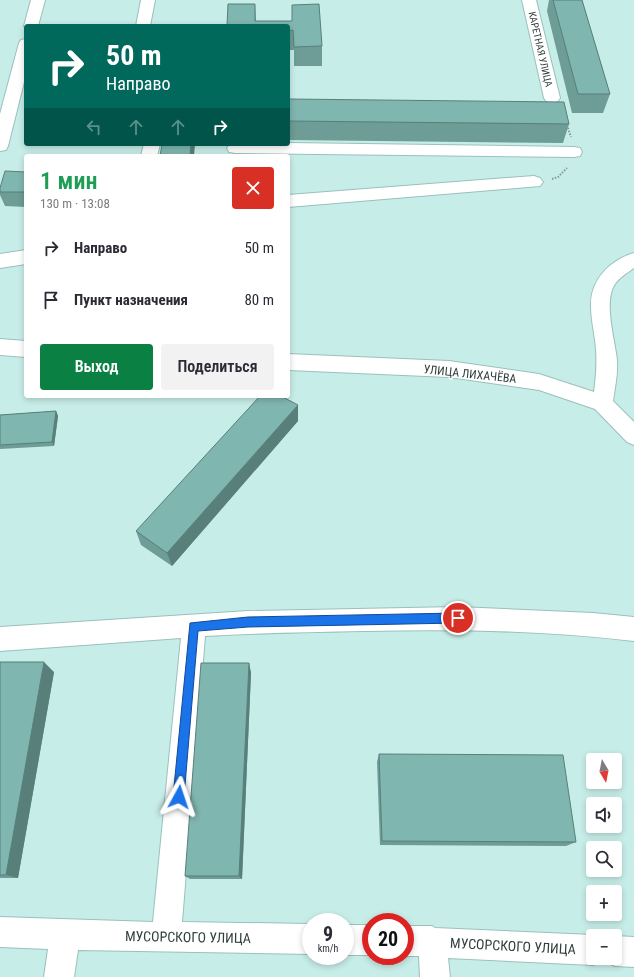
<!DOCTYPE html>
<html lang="ru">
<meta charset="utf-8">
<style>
:root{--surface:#fff;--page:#f2f2f3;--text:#2b2b33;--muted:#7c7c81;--accent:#0b8043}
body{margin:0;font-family:"Roboto Condensed",sans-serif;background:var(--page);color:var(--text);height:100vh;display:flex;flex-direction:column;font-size:15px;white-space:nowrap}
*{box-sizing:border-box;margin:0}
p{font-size:13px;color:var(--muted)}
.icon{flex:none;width:22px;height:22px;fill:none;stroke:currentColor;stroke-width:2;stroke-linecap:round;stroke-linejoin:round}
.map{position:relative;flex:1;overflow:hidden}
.panel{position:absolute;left:24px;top:154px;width:266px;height:244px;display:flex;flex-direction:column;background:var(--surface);border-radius:4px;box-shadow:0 2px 6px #0003}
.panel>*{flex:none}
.guide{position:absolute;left:24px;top:24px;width:266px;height:122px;border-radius:4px;box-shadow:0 2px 6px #0003;background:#00695c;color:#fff;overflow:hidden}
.needle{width:26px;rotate:170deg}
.controls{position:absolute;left:586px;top:753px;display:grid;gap:8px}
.controls a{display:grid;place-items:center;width:36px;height:36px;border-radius:4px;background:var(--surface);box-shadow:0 2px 6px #0003;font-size:20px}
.speed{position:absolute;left:302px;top:913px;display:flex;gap:8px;font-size:20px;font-weight:700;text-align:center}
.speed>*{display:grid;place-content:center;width:52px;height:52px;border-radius:50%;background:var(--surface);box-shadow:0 2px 6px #0003;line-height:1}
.speed small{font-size:10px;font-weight:400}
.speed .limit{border:6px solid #d22;background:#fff;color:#111}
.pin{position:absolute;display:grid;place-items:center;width:34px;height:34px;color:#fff;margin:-17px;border:2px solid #fff;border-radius:50%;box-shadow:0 1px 4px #0007}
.me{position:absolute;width:44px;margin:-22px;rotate:5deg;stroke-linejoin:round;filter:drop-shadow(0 0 3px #0008)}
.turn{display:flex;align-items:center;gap:14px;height:84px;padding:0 16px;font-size:18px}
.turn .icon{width:52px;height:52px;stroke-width:2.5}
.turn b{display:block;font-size:28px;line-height:34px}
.lanes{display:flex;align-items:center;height:38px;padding:0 16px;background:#0003;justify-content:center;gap:20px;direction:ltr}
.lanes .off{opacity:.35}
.round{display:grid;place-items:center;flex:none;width:42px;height:42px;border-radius:4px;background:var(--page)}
.head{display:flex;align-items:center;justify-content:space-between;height:68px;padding:0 16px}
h1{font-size:24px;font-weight:600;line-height:30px;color:#1e9e55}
.cta{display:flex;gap:8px;margin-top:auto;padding:8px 16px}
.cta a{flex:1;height:46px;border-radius:4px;background:var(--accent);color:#fff;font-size:16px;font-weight:600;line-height:46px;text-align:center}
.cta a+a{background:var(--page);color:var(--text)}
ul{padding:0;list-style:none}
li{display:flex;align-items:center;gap:12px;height:52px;padding:0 16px}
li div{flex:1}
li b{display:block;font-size:15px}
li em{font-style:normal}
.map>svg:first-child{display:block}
</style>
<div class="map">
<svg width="634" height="977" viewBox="0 0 634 977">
<rect width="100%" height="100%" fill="#c7ede8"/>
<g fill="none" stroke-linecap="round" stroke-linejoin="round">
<defs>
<path id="minor" d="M31,0H45L38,26H26V29L24,26Z
M141,0H155L150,26H136Z
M522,0H536L560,98L558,101L552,103L546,101L544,98Z
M26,39V74L8,146L6,150L0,151V114L19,43L21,40Z
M288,143L574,147L580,148L582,152L580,156L574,157L235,153L229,152L227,148L230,144Z
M144,144H160L157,156H141Z
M534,176L540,178L543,182L540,186L288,207V195Z
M26,250V264L0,268V254Z
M634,253V268C627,273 620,277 615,284C603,302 615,340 617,360C618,374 615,387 613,401L634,422V445L627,442L595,409L539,390L449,377L288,370V354L449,361L539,374L594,392C596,377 597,364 596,349C595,335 591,321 591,306C590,280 610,260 634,253Z
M0,339L26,341V357L0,355Z
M458,607L593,613L634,617V641C545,630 455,629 365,631C312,632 259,633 205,636L182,922L311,924V954L78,950L74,977H44L48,949L0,947V917L153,922L181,638L0,651V627L248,611Z
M345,925H371V955H345Z
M405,926H432L435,928L593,935L595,936H593V958H615V936L634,937V967L615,966L605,961L604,959L593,965L448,958L450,977H420L419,956H405Z"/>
</defs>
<!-- minor casing -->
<use href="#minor" stroke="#9ac0bb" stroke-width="2"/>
<!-- path -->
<path stroke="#809b97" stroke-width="2" stroke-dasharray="1.5 1.5" stroke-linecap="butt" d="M567,125L571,137
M552,179L558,177L567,168"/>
<!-- minor -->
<use href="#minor" fill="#fff" fill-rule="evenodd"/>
</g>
<!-- wall -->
<path fill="#6d9d96" d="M549,0H582L610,94L603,113H572L547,11Z
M256,21H292L322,46V66H294V50H288V26Z
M288,99L569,124L563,143L288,140Z
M26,172V207L5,206L0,195V188Z
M298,405V421L172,566L141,545L136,531Z
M56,411L58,416L54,446L0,449V415Z
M0,662L54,672L18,878H0Z
M249,663L251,673L242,879H190L185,876Z
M379,754L576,842L566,846L380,845L377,762Z"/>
<!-- shaded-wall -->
<path fill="#597f7a" d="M255,4L256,26H255Z
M191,144H195L194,156H190Z
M298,405V421L172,566L167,553Z
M56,411L58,416L54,446L52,442Z
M44,662L54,672L18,878L6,875Z
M249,663L251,673L242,879L239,876Z"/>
<!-- building -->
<path fill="#7fb6af" stroke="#597f7a" d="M553,0H582L610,94H578Z
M228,4H255V21H292V5L319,4L322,46L294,47L293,30L288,31V26H227Z
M288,99L564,102L569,124L288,121Z
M162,144H191L190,156H160Z
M5,171L26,172V192H0V188Z
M260,396H281L298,405L167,553L136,531Z
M56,411L52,442L0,445V415Z
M0,662H44L6,875H0Z
M201,663H249L239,876H185Z
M379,754L563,755L576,842L382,841Z"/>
<!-- route -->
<path fill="#1a73e8" stroke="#114b97" d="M458,613L462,615L463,618L462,621L458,623L248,627L198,631L184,797L183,801L179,803L175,801L173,797L190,623L248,617Z"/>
<g text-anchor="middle" stroke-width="3" stroke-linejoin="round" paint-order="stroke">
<!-- far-street labels -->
<g font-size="10" fill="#303f3d" stroke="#fff">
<text transform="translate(541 49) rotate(77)" y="4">КАРЕТНАЯ УЛИЦА</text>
</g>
<!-- street labels -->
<g font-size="12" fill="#303f3d" stroke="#fff">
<text transform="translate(470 374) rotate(6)" y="4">УЛИЦА ЛИХАЧЁВА</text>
</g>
<!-- near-street labels -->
<g font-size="14" fill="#303f3d" stroke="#fff">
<text transform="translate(188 937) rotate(1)" y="5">МУСОРСКОГО УЛИЦА</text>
<text transform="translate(513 946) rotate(3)" y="5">МУСОРСКОГО УЛИЦА</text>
</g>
</g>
</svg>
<div class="controls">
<a><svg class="needle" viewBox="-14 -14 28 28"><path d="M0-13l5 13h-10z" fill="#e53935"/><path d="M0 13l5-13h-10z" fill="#7c7c81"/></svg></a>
<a><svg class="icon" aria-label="sound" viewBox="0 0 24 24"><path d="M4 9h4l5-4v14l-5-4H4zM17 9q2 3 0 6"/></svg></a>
<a><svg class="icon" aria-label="search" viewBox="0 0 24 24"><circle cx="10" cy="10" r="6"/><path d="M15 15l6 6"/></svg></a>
<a>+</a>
<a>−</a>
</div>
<div class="speed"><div>9<small>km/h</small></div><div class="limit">20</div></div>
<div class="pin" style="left:458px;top:618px;background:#d93025"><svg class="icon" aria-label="arrive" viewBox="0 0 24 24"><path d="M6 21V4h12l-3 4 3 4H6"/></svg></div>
<svg class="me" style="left:179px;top:797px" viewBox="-20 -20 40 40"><path d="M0-17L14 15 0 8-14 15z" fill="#1a73e8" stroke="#fff" stroke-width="4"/></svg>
<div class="guide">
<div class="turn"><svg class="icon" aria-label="right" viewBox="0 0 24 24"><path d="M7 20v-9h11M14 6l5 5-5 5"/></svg><div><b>50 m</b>Направо</div></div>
<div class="lanes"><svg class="icon off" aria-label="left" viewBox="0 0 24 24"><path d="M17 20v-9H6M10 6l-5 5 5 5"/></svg><svg class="icon off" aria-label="ahead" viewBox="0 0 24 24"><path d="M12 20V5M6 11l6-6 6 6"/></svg><svg class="icon off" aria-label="ahead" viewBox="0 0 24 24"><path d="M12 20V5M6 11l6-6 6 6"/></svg><svg class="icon" aria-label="right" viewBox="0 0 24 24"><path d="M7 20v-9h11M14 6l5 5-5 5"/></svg></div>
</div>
<section class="panel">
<div class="head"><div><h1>1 мин</h1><p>130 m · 13:08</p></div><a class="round" style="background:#d93025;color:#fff"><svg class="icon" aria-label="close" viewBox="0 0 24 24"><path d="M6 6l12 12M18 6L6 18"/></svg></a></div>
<ul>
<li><svg class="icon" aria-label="right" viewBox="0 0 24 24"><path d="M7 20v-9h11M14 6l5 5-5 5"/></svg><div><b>Направо</b></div><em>50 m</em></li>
<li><svg class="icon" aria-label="arrive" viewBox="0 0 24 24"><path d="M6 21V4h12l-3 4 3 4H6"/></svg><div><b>Пункт назначения</b></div><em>80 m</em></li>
</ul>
<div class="cta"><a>Выход</a><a>Поделиться</a></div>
</section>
</div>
